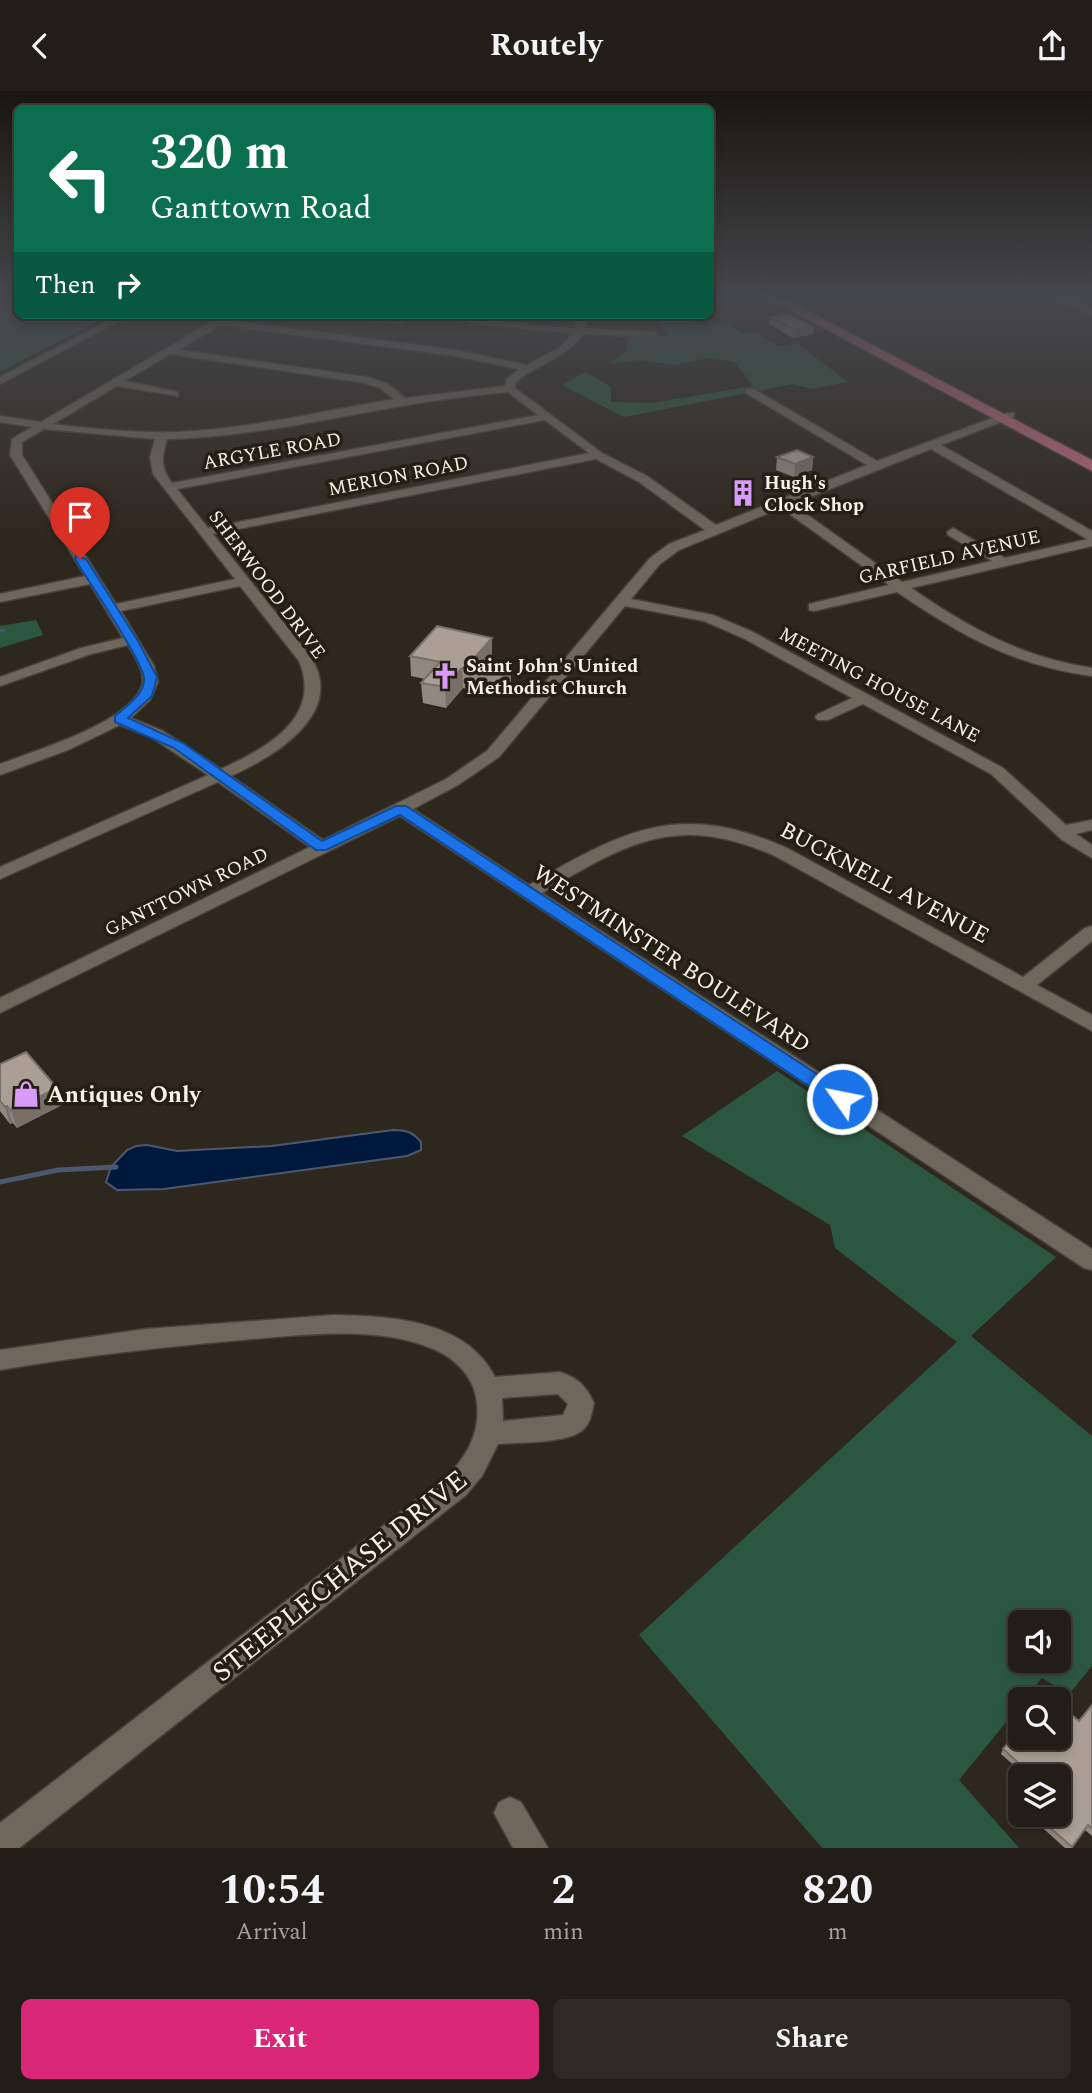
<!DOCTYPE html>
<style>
:root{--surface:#221d16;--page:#2e2a23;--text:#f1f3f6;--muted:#a2a2a1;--line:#3f3b35;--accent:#db2777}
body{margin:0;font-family:Spectral,serif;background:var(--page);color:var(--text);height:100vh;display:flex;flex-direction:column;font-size:26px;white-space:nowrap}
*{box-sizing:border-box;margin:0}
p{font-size:23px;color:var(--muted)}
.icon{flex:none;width:38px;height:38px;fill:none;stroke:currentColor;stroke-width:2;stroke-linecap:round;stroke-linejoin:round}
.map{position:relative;height:1757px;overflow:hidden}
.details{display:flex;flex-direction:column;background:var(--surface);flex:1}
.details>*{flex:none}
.banner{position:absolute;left:14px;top:14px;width:700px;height:214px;border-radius:10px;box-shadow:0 4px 10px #0003,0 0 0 2px var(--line);background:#0b6e4f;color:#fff;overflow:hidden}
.tools{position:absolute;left:1008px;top:1519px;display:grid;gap:14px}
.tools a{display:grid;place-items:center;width:63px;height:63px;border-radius:10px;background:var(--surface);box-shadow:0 4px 10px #0003,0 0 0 2px var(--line);font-size:35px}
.pin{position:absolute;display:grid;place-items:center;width:60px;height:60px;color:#fff;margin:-72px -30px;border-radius:50% 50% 50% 0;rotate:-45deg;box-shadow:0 0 7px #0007}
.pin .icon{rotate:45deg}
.me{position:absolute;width:77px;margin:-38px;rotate:303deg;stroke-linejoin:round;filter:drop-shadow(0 0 5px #0008)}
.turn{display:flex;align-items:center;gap:24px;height:147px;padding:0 21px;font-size:32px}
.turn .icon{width:91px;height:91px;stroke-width:2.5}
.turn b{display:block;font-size:49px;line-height:60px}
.then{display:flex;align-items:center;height:66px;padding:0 21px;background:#0003;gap:14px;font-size:26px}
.eta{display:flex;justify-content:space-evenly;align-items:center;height:119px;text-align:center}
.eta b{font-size:42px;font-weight:700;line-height:49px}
.button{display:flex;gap:14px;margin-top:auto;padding:14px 21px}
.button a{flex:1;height:80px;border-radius:10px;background:var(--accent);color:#fff;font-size:28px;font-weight:700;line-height:80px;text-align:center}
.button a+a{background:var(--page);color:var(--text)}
header{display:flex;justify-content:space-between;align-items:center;height:91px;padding:0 21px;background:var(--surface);font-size:32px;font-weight:700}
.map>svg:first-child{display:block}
</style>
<header><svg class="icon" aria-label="back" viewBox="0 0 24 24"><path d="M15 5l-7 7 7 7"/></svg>Routely<svg class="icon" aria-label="share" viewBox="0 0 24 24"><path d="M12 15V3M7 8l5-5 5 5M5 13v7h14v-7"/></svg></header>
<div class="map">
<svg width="1092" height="1757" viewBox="0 0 1092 1757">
<rect width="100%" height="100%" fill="#2e271d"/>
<!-- green -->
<path fill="#2c573f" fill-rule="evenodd" d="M0,207H17L18,224H110L0,281Z
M313,224H414L403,234Z
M629,224H682L696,232L707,235L726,232L742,243L755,241L778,255L798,253L848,291L813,298L793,293L624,326L562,294L585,281L611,296V311L652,312L753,295L735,271L709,267L674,274L640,269L609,273L627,260L628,246L669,245L658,229H635Z
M36,529L43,544L0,557V535Z
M777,980L1056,1166L971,1245L1092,1345V1575L1069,1603L1042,1587L1025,1608H1020V1614L959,1689L1019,1757H822L639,1544L957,1251L835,1157L830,1134L682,1045ZM1020,1531H1059V1570H1020Z"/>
<!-- water -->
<path fill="#00183c" stroke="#4a5970" stroke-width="2" d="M393,1039C406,1039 413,1041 421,1051V1059L407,1065L164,1098L117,1099L106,1091L111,1076L127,1059L136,1055L147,1054L177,1060L272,1055Z"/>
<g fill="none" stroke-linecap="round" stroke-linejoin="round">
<!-- stream-far1 -->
<path stroke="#4a5970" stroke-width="2.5" d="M0,211L17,207
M0,540L4,539"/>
<!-- stream -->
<path stroke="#4a5970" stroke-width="5" d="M0,1091L58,1079L116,1076"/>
<defs>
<path id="minor" d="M1046,207H1061L1092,217V223Z
M119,224H131L0,293V286Z
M223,224H235L228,229L456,259L527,274L559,257L573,242L476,233L458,227L457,224L537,235L575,237L576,233L571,224H581L586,233L585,237L655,241L657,243L652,246L583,243C567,267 538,272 516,291L515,297L602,362L647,385L716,434L867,374L746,302V298H754L877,370L1006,322H1014V326L941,354L1092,440V455L911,497C969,537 1021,566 1092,577V585C1013,574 962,545 897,501L814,520L809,519V513L889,494L781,417L679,459L660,473L631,508L713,524L753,541L1003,677L1066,734L1092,729V739L1076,743L1092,754V767L1062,749L991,683L863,613L828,629H818L815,626L818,623L852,607L743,547L704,530L625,515L499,666L458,694L413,718L529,794C624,739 678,709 787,757L1023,886L1085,837L1092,835V850L1037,894L1092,924V940L775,765C676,721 627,752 542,802L1092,1158V1179L1084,1177L400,725L0,922V907L310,756L218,691L0,788V776L208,684L151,646L120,634L68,659L0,684V673C34,660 132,631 142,594C146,581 134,565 128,554L91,563L0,595V586L81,557L123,547L90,493L0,511V503L85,485L10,364L12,348L32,336L0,331V325L41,331ZM220,234L456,265L519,278L507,288L505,295L405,307L388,293L367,286L179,259ZM170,263L365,292L380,297L394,308C322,320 250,338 176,341C135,342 94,338 53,333L117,295L178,305V301L125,290ZM508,301L538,324L172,392C160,377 162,365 167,348C281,345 393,310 508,301ZM545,329L589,362L208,437L177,398ZM44,338L155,348L150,366L153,383L235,488L116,513L22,364V351ZM931,358L1087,448H1088L1005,467L953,437L947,441L948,444L992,470L902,491L792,413ZM596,368L639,391L705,439L669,453L650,467L487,660L446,688L323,749L231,685C275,665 346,623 311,566L213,443ZM240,495L299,570C323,627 265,658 221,678L163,640L131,627L150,609L158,591L154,575L121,520Z
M333,1224C389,1225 466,1228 495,1286L560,1281C578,1287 586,1295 594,1312C592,1321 591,1331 584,1338C569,1353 519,1351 498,1353L482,1385L466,1404L19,1757H0V1732L446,1386C469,1364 482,1338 476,1306C472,1283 452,1265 431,1257C373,1234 303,1244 242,1249C161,1256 80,1265 0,1279V1259L145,1238ZM558,1303L568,1313L563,1324L503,1330L502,1307Z
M510,1706L521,1711L548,1757H513L494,1722L499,1711Z"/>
<path id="highway" d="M767,207H783L1092,369V380Z"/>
</defs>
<!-- minor casing -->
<use href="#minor" stroke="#474239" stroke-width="3"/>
<!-- highway casing -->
<use href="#highway" stroke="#474239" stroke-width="3"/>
<!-- minor -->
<use href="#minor" fill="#6f675b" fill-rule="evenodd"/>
<!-- highway -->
<use href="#highway" fill="#ba657b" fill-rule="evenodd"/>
</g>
<!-- wall -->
<path fill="#93887f" d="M770,226L814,236L813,243L793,247L769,233Z
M777,366H813L812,379L794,386L776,379Z
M410,565L492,566L490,569L510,573L511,593L502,604L463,597L446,617L423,612L421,592L425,588L411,585Z
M0,973L62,1014L17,1037L13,1032L10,1033L0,1020Z
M1092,1614V1745L1085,1739L1071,1757H1065L1036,1731L1038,1726L1059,1724V1685H1026L1001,1663L1003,1658L1079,1630Z
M1020,1696V1706L1017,1703Z"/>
<!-- shaded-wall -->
<path fill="#786f68" d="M814,236L813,243L793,247L794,239Z
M813,366L812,379L794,386L795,373Z
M492,547V566L481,580L475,566Z
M510,573L511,593L502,604V584Z
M462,577L463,597L446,617L445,596Z
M57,997L62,1014L17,1037L11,1020Z
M7,1015L13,1032L10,1033L5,1016Z"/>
<!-- building -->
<path fill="#ab9e94" stroke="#786f68" stroke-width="2" d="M788,223L814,236L794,239L770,226Z
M797,359L813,366L795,373L777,366Z
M437,535L492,547L475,566L510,573L502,584L462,577L445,596L421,592L440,571L410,565Z
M26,961L57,997L11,1020L7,1015L5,1016L0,1010V973Z
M1048,1604L1053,1608H1044Z
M1059,1613L1079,1630L1092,1614V1737L1088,1734L1072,1756L1038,1726L1040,1724H1059V1685H1029L1031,1683L1003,1658L1020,1637V1647H1059Z"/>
<!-- sky -->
<linearGradient id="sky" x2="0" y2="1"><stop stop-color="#191510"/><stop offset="0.46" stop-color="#46474c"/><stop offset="1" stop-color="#46474c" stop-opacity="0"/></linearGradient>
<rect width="1092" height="453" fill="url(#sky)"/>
<!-- route -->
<path fill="#1a73e8" stroke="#114b97" stroke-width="2" d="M76,465L86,468L138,550L157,586L152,605L128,627L183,652L322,750L396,715H406L849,1004L851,1008L849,1013H836L400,724L326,759H316L174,657L115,631V625C126,615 145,604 144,587C143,570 87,488 75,468Z"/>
<!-- icons -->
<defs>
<symbol id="building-bare" viewBox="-9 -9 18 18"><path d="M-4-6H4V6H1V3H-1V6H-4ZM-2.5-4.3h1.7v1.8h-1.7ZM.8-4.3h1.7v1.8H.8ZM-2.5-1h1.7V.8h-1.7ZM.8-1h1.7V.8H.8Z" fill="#d89bf8" stroke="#241e13" stroke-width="2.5" paint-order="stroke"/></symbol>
<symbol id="church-bare" viewBox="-9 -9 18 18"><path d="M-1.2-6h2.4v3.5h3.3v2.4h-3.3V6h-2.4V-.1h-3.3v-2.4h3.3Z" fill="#d89bf8" stroke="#241e13" stroke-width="2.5" paint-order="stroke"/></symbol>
<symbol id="shop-bare" viewBox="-9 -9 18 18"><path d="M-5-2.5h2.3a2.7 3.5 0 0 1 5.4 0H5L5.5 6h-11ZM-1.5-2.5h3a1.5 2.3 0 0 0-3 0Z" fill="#d89bf8" stroke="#241e13" stroke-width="2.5" paint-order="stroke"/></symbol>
</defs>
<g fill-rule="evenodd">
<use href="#building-bare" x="724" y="383" width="38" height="38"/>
<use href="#church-bare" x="426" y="566" width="38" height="38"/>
<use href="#shop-bare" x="7" y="984" width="38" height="38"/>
</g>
<g text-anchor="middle" stroke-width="7" stroke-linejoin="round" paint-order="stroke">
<!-- far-street labels -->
<g font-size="19" fill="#f6f2eb" stroke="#241e13">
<text transform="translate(272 359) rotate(-10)" y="7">ARGYLE ROAD</text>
<text transform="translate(398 384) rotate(-11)" y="7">MERION ROAD</text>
<text transform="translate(949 465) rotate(-13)" y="7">GARFIELD AVENUE</text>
<text transform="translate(268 493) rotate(53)" y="7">SHERWOOD DRIVE</text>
<text transform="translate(880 593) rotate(28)" y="7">MEETING HOUSE LANE</text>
<text transform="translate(186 800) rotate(-26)" y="7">GANTTOWN ROAD</text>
</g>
<!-- far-poi labels -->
<g font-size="19" font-weight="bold" fill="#f6f2eb" stroke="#241e13" text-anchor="start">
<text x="764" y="398">Hugh's<tspan x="764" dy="22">Clock Shop</tspan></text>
<text x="466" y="581">Saint John's United<tspan x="466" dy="22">Methodist Church</tspan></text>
</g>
<!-- street labels -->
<g font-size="23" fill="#f6f2eb" stroke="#241e13">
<text transform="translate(885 791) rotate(28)" y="8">BUCKNELL AVENUE</text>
<text transform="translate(672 867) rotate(33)" y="8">WESTMINSTER BOULEVARD</text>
</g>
<!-- poi labels -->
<g font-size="23" font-weight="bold" fill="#f6f2eb" stroke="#241e13" text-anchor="start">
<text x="47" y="1011">Antiques Only</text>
</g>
<!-- near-street labels -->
<g font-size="28" fill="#f6f2eb" stroke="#241e13">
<text transform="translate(339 1484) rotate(-39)" y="10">STEEPLECHASE DRIVE</text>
</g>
</g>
</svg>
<div class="tools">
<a><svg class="icon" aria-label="sound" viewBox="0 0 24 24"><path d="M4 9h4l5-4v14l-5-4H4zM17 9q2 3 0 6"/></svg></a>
<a><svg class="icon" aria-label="search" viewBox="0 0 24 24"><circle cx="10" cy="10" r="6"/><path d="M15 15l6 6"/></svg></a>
<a><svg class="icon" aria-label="layers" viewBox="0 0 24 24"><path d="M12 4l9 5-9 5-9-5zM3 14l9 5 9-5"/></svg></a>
</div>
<div class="pin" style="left:80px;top:468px;background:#d93025"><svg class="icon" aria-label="arrive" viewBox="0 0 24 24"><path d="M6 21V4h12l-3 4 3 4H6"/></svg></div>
<svg class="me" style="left:842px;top:1008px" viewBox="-20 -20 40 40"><circle r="17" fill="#1a73e8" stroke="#fff" stroke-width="3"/><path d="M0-11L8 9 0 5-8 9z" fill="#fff"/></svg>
<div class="banner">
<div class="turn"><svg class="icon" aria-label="left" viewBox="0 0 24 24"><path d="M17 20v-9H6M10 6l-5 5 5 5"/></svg><div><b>320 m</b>Ganttown Road</div></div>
<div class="then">Then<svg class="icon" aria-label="right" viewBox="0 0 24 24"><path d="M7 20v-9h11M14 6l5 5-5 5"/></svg></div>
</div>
</div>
<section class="details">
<div class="eta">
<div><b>10:54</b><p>Arrival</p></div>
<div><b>2</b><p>min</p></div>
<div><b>820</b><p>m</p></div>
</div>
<div class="button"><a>Exit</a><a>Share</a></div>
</section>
